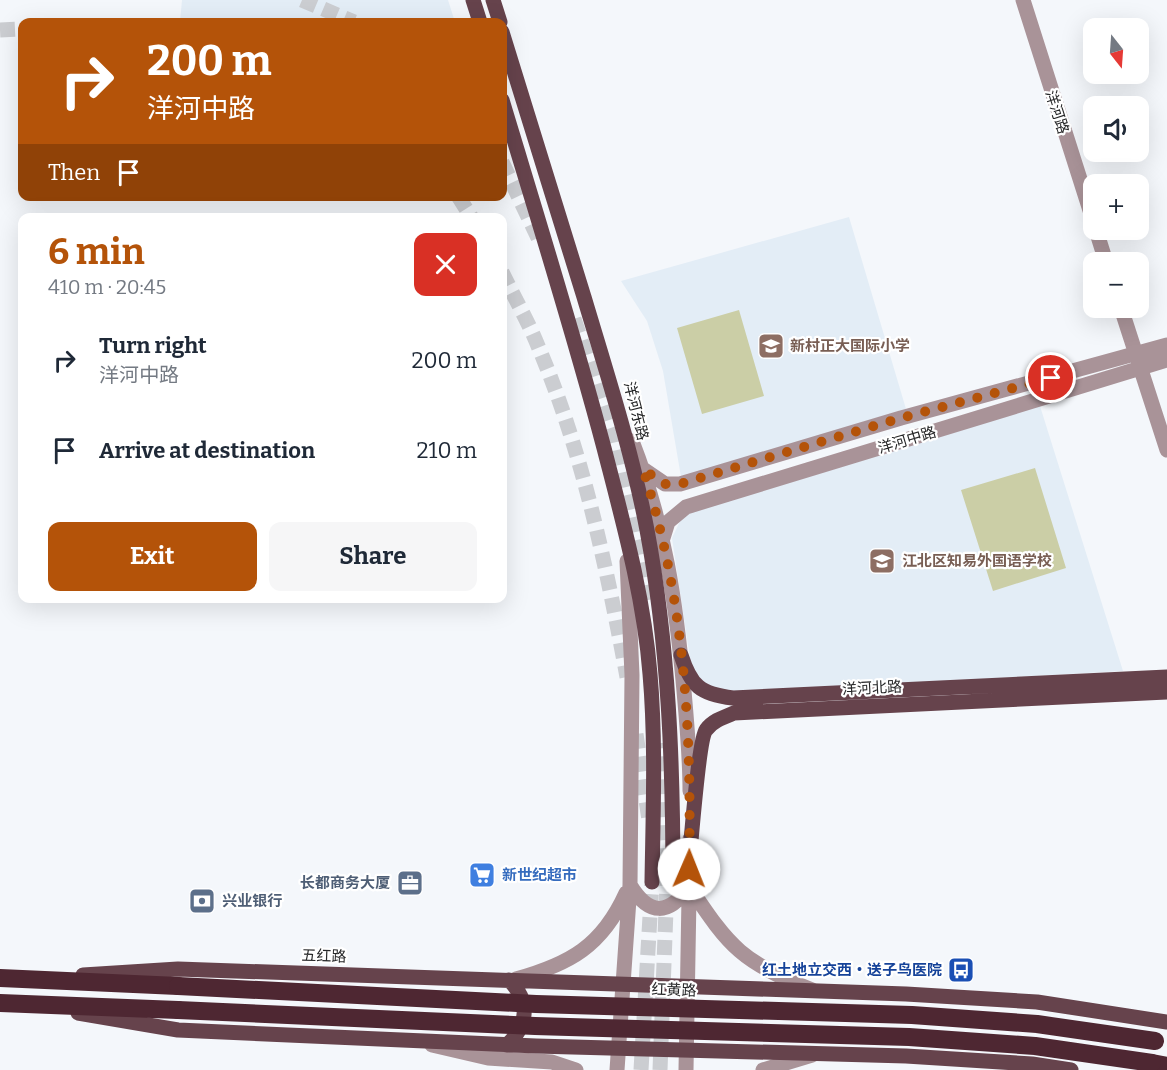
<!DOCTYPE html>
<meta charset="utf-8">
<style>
:root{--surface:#fff;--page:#f6f6f7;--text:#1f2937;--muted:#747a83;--accent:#b45309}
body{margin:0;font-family:Bitter,"Noto Sans SC",serif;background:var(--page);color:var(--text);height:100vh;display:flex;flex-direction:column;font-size:22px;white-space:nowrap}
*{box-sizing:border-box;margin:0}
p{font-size:20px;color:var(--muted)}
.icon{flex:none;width:33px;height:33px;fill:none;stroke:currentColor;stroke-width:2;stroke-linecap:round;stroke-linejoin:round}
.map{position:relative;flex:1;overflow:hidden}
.sheet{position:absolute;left:18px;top:213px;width:489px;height:390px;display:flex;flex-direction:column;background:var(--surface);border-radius:12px;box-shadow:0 6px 24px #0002}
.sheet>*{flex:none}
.guide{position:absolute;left:18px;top:18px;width:489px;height:183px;border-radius:12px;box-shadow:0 6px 24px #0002;background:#b45309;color:#fff;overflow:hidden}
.needle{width:39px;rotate:163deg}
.tools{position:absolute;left:1083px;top:18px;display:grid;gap:12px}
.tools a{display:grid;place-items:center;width:66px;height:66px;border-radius:12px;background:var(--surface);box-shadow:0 6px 24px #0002;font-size:30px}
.pin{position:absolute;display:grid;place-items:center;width:51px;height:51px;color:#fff;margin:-26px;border:3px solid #fff;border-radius:50%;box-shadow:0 2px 6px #0007}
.me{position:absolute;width:66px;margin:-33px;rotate:1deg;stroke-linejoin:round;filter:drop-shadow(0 0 4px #0008)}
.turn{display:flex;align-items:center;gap:21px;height:126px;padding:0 30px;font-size:27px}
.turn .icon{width:78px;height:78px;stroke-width:2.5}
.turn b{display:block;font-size:42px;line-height:51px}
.then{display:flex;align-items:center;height:57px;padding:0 30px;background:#0003;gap:12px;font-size:22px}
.round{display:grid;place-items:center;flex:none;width:63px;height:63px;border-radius:12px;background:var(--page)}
.headline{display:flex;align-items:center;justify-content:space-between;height:102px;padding:0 30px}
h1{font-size:36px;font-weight:700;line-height:45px;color:var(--accent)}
.primary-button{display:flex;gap:12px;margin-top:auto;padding:12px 30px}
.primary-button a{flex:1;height:69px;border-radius:12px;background:var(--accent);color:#fff;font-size:24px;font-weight:700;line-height:69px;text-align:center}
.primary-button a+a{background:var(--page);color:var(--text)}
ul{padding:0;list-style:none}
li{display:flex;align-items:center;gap:18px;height:90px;padding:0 30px}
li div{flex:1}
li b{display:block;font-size:22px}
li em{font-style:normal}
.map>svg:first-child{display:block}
</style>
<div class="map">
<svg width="1167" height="1070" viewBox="0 0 1167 1070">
<rect width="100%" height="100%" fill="#f4f7fb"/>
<!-- built -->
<path fill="#e3edf6" d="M182,0H448L455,22H180Z
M849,217L906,409L681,477L663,371L647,321L621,281Z
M1040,406L1123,671L730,693L706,688L691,665L672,538L683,515Z"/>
<!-- green -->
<path fill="#cbcea6" d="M739,310L764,396L702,414L677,328Z
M1035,468L1066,568L993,591L961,490Z"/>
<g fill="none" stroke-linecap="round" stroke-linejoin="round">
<!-- major-tunnel -->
<path stroke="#cbcdd1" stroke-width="15" stroke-dasharray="15 8" stroke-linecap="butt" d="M302,0L354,22
M0,30L22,29
M502,162L540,242
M458,196L472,218
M502,272C514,297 528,321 538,346C583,452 606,565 627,677
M574,319L614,438L642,567L648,606
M636,734L649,820
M641,1070L652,882
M660,1070L667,883L660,743"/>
<!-- minor -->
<path stroke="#a99398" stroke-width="15" d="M1023,0L1094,223
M1096,230L1106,262
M1121,308L1167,450
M632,441C665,526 676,601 684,691C687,724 690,757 690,791
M643,469L665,484H680L901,418L1167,345
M663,538L668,522L686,507L1167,360
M630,885C649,916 669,916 689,886C731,950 742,961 812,990
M516,979C570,964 602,946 626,893
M432,1045L488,1058L552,1062L576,1070
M617,1070L630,885L632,675L627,561
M686,1070L690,839
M763,1070L812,1055"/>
<!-- major -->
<path stroke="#66434c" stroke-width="15" d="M473,0L480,22
M493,0L500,22
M502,32C530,121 557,209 584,297C607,374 632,451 647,530C669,647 673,764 673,883
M502,100C537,216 573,331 604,448C623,522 644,597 650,674C656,743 653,813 652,882
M681,655C691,686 700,694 733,698L1167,677
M690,851C692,832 699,739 706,730C712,721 724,717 734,713L1167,692
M83,975L178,969L906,994L1037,1002L1167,1022
M78,1013L178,1030L536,1046L906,1056L1032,1064L1071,1070
M507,1045C528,1025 531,1002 509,980"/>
<!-- highway -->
<path stroke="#4e2732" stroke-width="18" d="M0,978L178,986
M0,1003L178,1010
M1152,1063L1167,1066"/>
<!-- highway-bridge -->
<path stroke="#4e2732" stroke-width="18" d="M178,986L536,1004L912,1015L1037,1024L1155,1041
M178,1010L535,1026L909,1037L1035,1046L1152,1063"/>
</g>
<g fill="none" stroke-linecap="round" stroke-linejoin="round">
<!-- route -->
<path stroke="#b45309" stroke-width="10" stroke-dasharray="0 18" d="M689,869C692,734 685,598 643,469L664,484H680L901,418L1051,378"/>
</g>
<!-- icons -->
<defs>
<symbol id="school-square" viewBox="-11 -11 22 22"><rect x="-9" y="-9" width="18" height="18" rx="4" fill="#8d6e63" stroke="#fff"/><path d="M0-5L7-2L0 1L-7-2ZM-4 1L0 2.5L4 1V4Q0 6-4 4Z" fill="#fff"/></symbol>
<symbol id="supermarket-square" viewBox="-11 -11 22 22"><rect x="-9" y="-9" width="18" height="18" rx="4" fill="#3f7fe0" stroke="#fff"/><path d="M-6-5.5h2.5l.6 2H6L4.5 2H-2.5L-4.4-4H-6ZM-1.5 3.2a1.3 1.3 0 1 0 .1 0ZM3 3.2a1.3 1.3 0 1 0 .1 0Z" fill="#fff"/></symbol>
<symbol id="office-square" viewBox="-11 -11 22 22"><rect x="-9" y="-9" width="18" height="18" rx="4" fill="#5c6f8a" stroke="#fff"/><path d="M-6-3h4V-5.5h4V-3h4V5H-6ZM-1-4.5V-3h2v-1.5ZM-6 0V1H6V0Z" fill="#fff"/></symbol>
<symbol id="bank-square" viewBox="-11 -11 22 22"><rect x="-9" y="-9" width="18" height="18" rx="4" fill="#5c6f8a" stroke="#fff"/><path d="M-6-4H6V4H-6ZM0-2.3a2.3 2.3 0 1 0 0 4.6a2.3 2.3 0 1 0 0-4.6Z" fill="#fff"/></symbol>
<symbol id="bus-square" viewBox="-11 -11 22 22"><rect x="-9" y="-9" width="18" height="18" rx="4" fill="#1a4fb4" stroke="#fff"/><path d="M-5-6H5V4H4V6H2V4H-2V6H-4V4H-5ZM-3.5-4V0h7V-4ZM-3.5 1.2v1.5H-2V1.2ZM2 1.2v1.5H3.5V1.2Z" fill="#fff"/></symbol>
</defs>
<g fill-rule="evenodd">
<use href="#school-square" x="756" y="331" width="30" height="30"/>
<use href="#school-square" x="867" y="546" width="30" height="30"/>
<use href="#supermarket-square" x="467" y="860" width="30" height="30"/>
<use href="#office-square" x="395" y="868" width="30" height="30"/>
<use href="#bank-square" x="187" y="886" width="30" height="30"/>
<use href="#bus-square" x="946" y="955" width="30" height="30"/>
</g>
<g text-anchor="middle" stroke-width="4.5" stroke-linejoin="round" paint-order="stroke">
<!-- street labels -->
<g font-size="15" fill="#262728" stroke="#fff">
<text transform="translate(1057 112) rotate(72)" y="5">洋河路</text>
<text transform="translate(636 411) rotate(76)" y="5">洋河东路</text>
<text transform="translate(907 440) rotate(-17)" y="5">洋河中路</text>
<text transform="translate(872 688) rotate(-3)" y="5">洋河北路</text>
<text transform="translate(324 956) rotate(2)" y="5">五红路</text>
<text transform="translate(674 990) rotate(2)" y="5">红黄路</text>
</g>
<!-- education labels -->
<g font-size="15" font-weight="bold" fill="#785e54" stroke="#fff" text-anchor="start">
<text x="790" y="351">新村正大国际小学</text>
<text x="902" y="566">江北区知易外国语学校</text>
</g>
<!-- shop labels -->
<g font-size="15" font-weight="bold" fill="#366cbe" stroke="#fff" text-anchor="start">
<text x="502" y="880">新世纪超市</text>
</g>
<!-- service labels -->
<g font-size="15" font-weight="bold" fill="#4e5e75" stroke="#fff" text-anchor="end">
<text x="390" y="888">长都商务大厦</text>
<text x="222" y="906" text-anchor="start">兴业银行</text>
</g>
<!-- transit labels -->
<g font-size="15" font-weight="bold" fill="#164399" stroke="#fff" text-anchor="end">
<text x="942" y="975">红土地立交西‧送子鸟医院</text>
</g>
</g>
</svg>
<div class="tools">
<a><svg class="needle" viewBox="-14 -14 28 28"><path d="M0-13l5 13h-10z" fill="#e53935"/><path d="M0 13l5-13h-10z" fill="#747a83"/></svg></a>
<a><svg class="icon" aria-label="sound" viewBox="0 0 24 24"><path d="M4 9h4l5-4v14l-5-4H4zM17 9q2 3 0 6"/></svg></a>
<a>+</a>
<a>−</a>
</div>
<div class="pin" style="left:1051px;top:378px;background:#d93025"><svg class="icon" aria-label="arrive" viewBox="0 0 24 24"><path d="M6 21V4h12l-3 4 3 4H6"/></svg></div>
<svg class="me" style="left:689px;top:869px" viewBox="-20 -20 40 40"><circle r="19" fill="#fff"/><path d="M0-13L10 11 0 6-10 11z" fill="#b45309"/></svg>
<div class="guide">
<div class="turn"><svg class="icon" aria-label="right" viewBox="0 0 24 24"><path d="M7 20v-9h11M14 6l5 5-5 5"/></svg><div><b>200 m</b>洋河中路</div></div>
<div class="then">Then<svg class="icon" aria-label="arrive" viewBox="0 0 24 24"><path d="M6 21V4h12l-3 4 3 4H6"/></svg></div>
</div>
<section class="sheet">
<div class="headline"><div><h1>6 min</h1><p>410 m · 20:45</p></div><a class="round" style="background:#d93025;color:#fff"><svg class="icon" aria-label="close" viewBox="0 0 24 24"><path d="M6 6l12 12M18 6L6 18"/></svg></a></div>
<ul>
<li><svg class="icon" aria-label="right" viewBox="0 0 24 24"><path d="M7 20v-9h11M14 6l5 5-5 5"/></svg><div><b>Turn right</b><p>洋河中路</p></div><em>200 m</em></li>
<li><svg class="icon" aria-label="arrive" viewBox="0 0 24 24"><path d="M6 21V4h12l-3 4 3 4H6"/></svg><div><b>Arrive at destination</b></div><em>210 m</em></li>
</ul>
<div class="primary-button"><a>Exit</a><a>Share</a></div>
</section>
</div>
